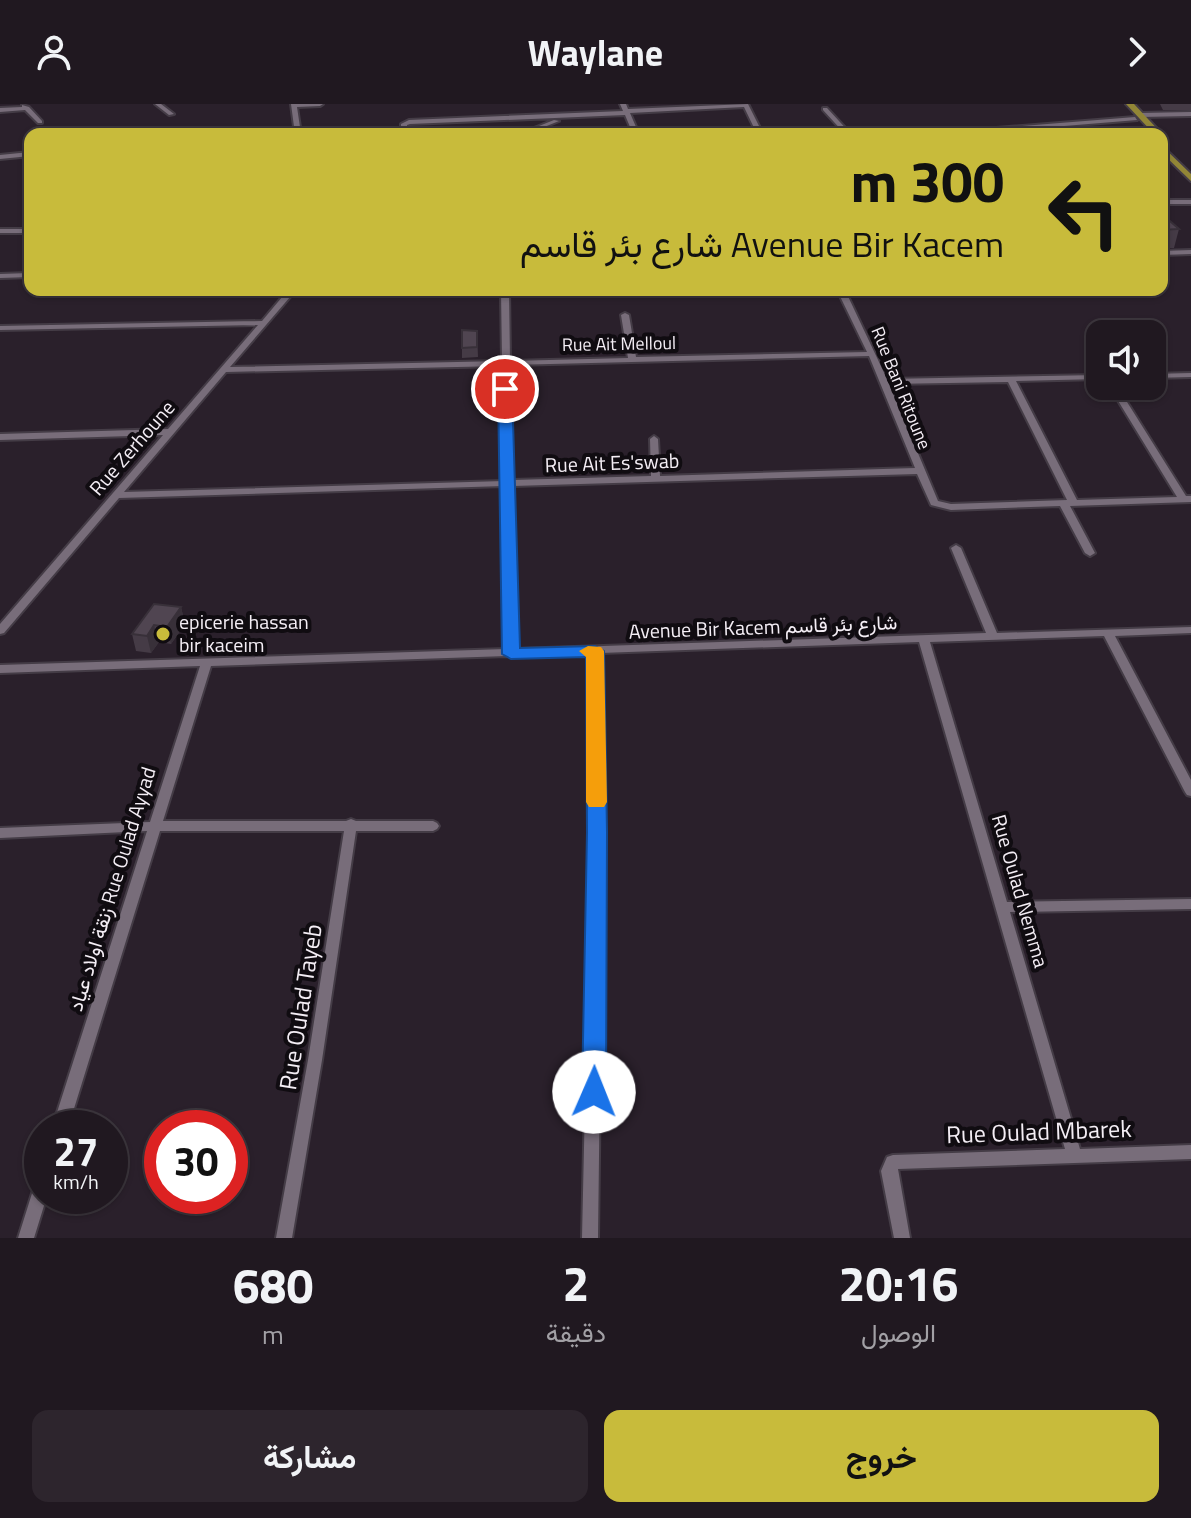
<!DOCTYPE html>
<html lang="ar">
<meta charset="utf-8">
<style>
:root{--surface:#201820;--page:#2d252d;--text:#f1f3f6;--muted:#a2a0a5;--line:#3d373e;--accent:#c8bb3b}
body{margin:0;font-family:"Titillium Web",Vazirmatn,sans-serif;background:var(--page);color:var(--text);direction:rtl;height:100vh;display:flex;flex-direction:column;font-size:30px;white-space:nowrap}
*{box-sizing:border-box;margin:0}
p{font-size:26px;color:var(--muted)}
.icon{flex:none;width:44px;height:44px;fill:none;stroke:currentColor;stroke-width:2;stroke-linecap:round;stroke-linejoin:round}
.map{position:relative;height:1134px;overflow:hidden;direction:ltr}
.drawer{display:flex;flex-direction:column;background:var(--surface);flex:1}
.drawer>*{flex:none}
.hud{position:absolute;left:24px;top:24px;width:1144px;height:168px;border-radius:16px;box-shadow:0 2px 6px #0004,0 0 0 2px var(--line);direction:rtl;background:#c8bb3b;color:#111;overflow:hidden}
.fabs{position:absolute;left:1086px;top:216px;display:grid;gap:16px}
.fabs a{display:grid;place-items:center;width:80px;height:80px;border-radius:16px;background:var(--surface);box-shadow:0 2px 6px #0004,0 0 0 2px var(--line);font-size:40px}
.speed{position:absolute;left:24px;top:1006px;display:flex;gap:16px;font-size:40px;font-weight:700;text-align:center}
.speed>*{display:grid;place-content:center;width:104px;height:104px;border-radius:50%;background:var(--surface);box-shadow:0 2px 6px #0004,0 0 0 2px var(--line);line-height:1}
.speed small{font-size:20px;font-weight:400}
.speed .limit{border:12px solid #d22;background:#fff;color:#111}
.pin{position:absolute;display:grid;place-items:center;width:68px;height:68px;color:#fff;margin:-34px;border:4px solid #fff;border-radius:50%;box-shadow:0 2px 8px #0007}
.me{position:absolute;width:88px;margin:-44px;rotate:1deg;stroke-linejoin:round;filter:drop-shadow(0 0 6px #0008)}
.turn{display:flex;align-items:center;gap:28px;height:168px;padding:0 32px;font-size:36px}
.turn .icon{width:104px;height:104px;stroke-width:2.5}
.turn b{display:block;font-size:56px;line-height:68px}
.eta{display:flex;justify-content:space-evenly;align-items:center;height:136px;text-align:center}
.eta b{font-size:48px;font-weight:700;line-height:56px}
.cta{display:flex;gap:16px;margin-top:auto;padding:16px 32px}
.cta a{flex:1;height:92px;border-radius:16px;background:var(--accent);color:#111;font-size:32px;font-weight:700;line-height:92px;text-align:center}
.cta a+a{background:var(--page);color:var(--text)}
header{display:flex;justify-content:space-between;align-items:center;height:104px;padding:0 32px;background:var(--surface);font-size:36px;font-weight:700}
.map>svg:first-child{display:block}
</style>
<header><svg class="icon" aria-label="forward" viewBox="0 0 24 24"><path d="M9 5l7 7-7 7"/></svg>Waylane<svg class="icon" aria-label="person" viewBox="0 0 24 24"><circle cx="12" cy="8" r="4"/><path d="M4 21q1-7 8-7t8 7"/></svg></header>
<div class="map">
<svg width="1191" height="1134" viewBox="0 0 1191 1134">
<rect width="100%" height="100%" fill="#2a202b"/>
<g fill="none" stroke-linecap="round" stroke-linejoin="round">
<defs>
<path id="minor" d="M155,0H161L174,10L169,11Z
M291,0H323L320,2L297,3L301,30H295Z
M620,0H626L628,5L748,0L763,30H757L744,3L630,9L639,30H633L625,11L410,20L407,21V30H401V20L409,16L623,7Z
M22,1L29,3L42,17V19H38L25,6L0,8V4L22,3Z
M823,4H827L851,30H845L823,6Z
M1191,8V12L1140,13L1137,11L1140,9Z
M1135,13L1137,16L968,30H943L946,28Z
M554,16L559,17L527,30H519Z
M30,48V52L0,55V51Z
M1162,96H1191V100H1162Z
M0,125H30V129H0Z
M1191,146V150L1162,151V147Z
M30,169V173L0,174V170Z
M288,186H296L230,263L502,257L501,186H509L510,257L628,254L621,211L625,209L629,211L636,253L867,248L837,186H845L887,275L1100,271V275L1016,277L1077,396L1177,393L1109,282H1117L1186,392H1191V398L1070,402L1095,449L1090,452L1085,449L1060,402L951,406L931,401L917,370L513,382L516,545L986,529L951,444L956,441L961,444L997,529L1191,523V529L1115,532L1191,676V692L1187,691L1185,688L1104,532L930,538L1007,798L1191,795V805L1010,808L1080,1045L1191,1041V1055L898,1065L910,1134H894L881,1067L887,1053L893,1051L1065,1045L919,538L600,549L603,728L598,1134H582L591,728L590,549L515,552L511,553L507,552L211,562L163,717H346L351,715L356,717H433L437,719L439,722L437,725L433,727H356L322,956L292,1134H276L308,956L344,727H160L68,1024H52L147,727L0,734V724L150,718L200,562L0,569V561L506,545L504,382L119,394L4,529L0,530V520L163,331L0,336V330L168,325L258,221L0,226V222L262,217ZM869,252L915,364L660,372L658,335L654,332L650,335L651,372L513,376L510,261ZM502,262L504,377L124,388L226,268ZM1008,278L1067,396L951,400L938,397L889,280Z
M1191,269V273L1152,274V270Z
M42,1076V1092H47L34,1134H18L34,1083L36,1078Z"/>
<path id="major" d="M1126,0H1134L1162,30H1154Z
M1162,42L1191,70V77L1162,49Z"/>
</defs>
<!-- minor casing -->
<use href="#minor" stroke="#443c46" stroke-width="4"/>
<!-- major casing -->
<use href="#major" stroke="#443c46" stroke-width="4"/>
<!-- minor -->
<use href="#minor" fill="#786d7a" fill-rule="evenodd"/>
<!-- major -->
<use href="#major" fill="#928636" fill-rule="evenodd"/>
</g>
<!-- wall -->
<path fill="#453b46" d="M1160,0H1191V6H1163Z
M1162,110L1179,125L1174,144H1162Z
M477,227L478,253L462,254V244Z
M181,503L185,520L171,540L159,538L151,549L136,547L132,530Z"/>
<!-- shaded-wall -->
<path fill="#383039" d="M181,503L185,520L171,540L167,523Z
M154,521L159,538L151,549L147,532Z"/>
<!-- building -->
<path fill="#504551" stroke="#383039" stroke-width="2" d="M1162,110L1179,125L1162,126Z
M462,226L477,227V243L462,244Z
M154,500L181,503L167,523L154,521L147,532L132,530Z"/>
<!-- route -->
<path fill="#1a73e8" stroke="#114b97" stroke-width="2" d="M505,281L512,285L520,544L595,542L604,547L607,728L606,988L603,996L594,999L585,996L582,988L587,728L586,553L511,555L502,550L498,285Z"/>
<!-- slow -->
<path fill="#f59e0b" d="M588,542L601,543L604,547L607,698L604,703H589L586,698V553L579,547Z"/>
<!-- markers -->
<circle fill="#c8bb3b" stroke="#100c11" stroke-width="3" cx="163" cy="530" r="8"/>
<g text-anchor="middle" stroke-width="8" stroke-linejoin="round" paint-order="stroke">
<!-- far-street labels -->
<g font-size="18" fill="#f4eef5" stroke="#100c11">
<text transform="translate(619 240) rotate(-1)" y="6">Rue Ait Melloul</text>
<text transform="translate(901 284) rotate(68)" y="6">Rue Bani Ritoune</text>
</g>
<!-- street labels -->
<g font-size="20" fill="#f4eef5" stroke="#100c11">
<text transform="translate(132 344) rotate(-49)" y="7">Rue Zerhoune</text>
<text transform="translate(612 359) rotate(-2)" y="7">Rue Ait Es'swab</text>
<text transform="translate(763 523) rotate(-2)" y="7">Avenue Bir Kacem شارع بئر قاسم</text>
<text transform="translate(112 785) rotate(-73)" y="7">زنقة اولاد عياد Rue Oulad Ayyad</text>
<text transform="translate(1020 787) rotate(74)" y="7">Rue Oulad Nemma</text>
</g>
<!-- poi labels -->
<g font-size="20" fill="#f4eef5" stroke="#100c11" text-anchor="start">
<text x="179" y="525">epicerie hassan<tspan x="179" dy="23">bir kaceim</tspan></text>
</g>
<!-- near-street labels -->
<g font-size="24" fill="#f4eef5" stroke="#100c11">
<text transform="translate(301 903) rotate(-81)" y="8">Rue Oulad Tayeb</text>
<text transform="translate(1039 1028) rotate(-2)" y="8">Rue Oulad Mbarek</text>
</g>
</g>
</svg>
<div class="fabs">
<a><svg class="icon" aria-label="sound" viewBox="0 0 24 24"><path d="M4 9h4l5-4v14l-5-4H4zM17 9q2 3 0 6"/></svg></a>
</div>
<div class="speed"><div>27<small>km/h</small></div><div class="limit">30</div></div>
<div class="pin" style="left:505px;top:285px;background:#d93025"><svg class="icon" aria-label="arrive" viewBox="0 0 24 24"><path d="M6 21V4h12l-3 4 3 4H6"/></svg></div>
<svg class="me" style="left:594px;top:988px" viewBox="-20 -20 40 40"><circle r="19" fill="#fff"/><path d="M0-13L10 11 0 6-10 11z" fill="#1a73e8"/></svg>
<div class="hud">
<div class="turn"><svg class="icon" aria-label="left" viewBox="0 0 24 24"><path d="M17 20v-9H6M10 6l-5 5 5 5"/></svg><div><b>300 m</b>Avenue Bir Kacem شارع بئر قاسم</div></div>
</div>
</div>
<section class="drawer">
<div class="eta">
<div><b>20:16</b><p>الوصول</p></div>
<div><b>2</b><p>دقيقة</p></div>
<div><b>680</b><p>m</p></div>
</div>
<div class="cta"><a>خروج</a><a>مشاركة</a></div>
</section>
